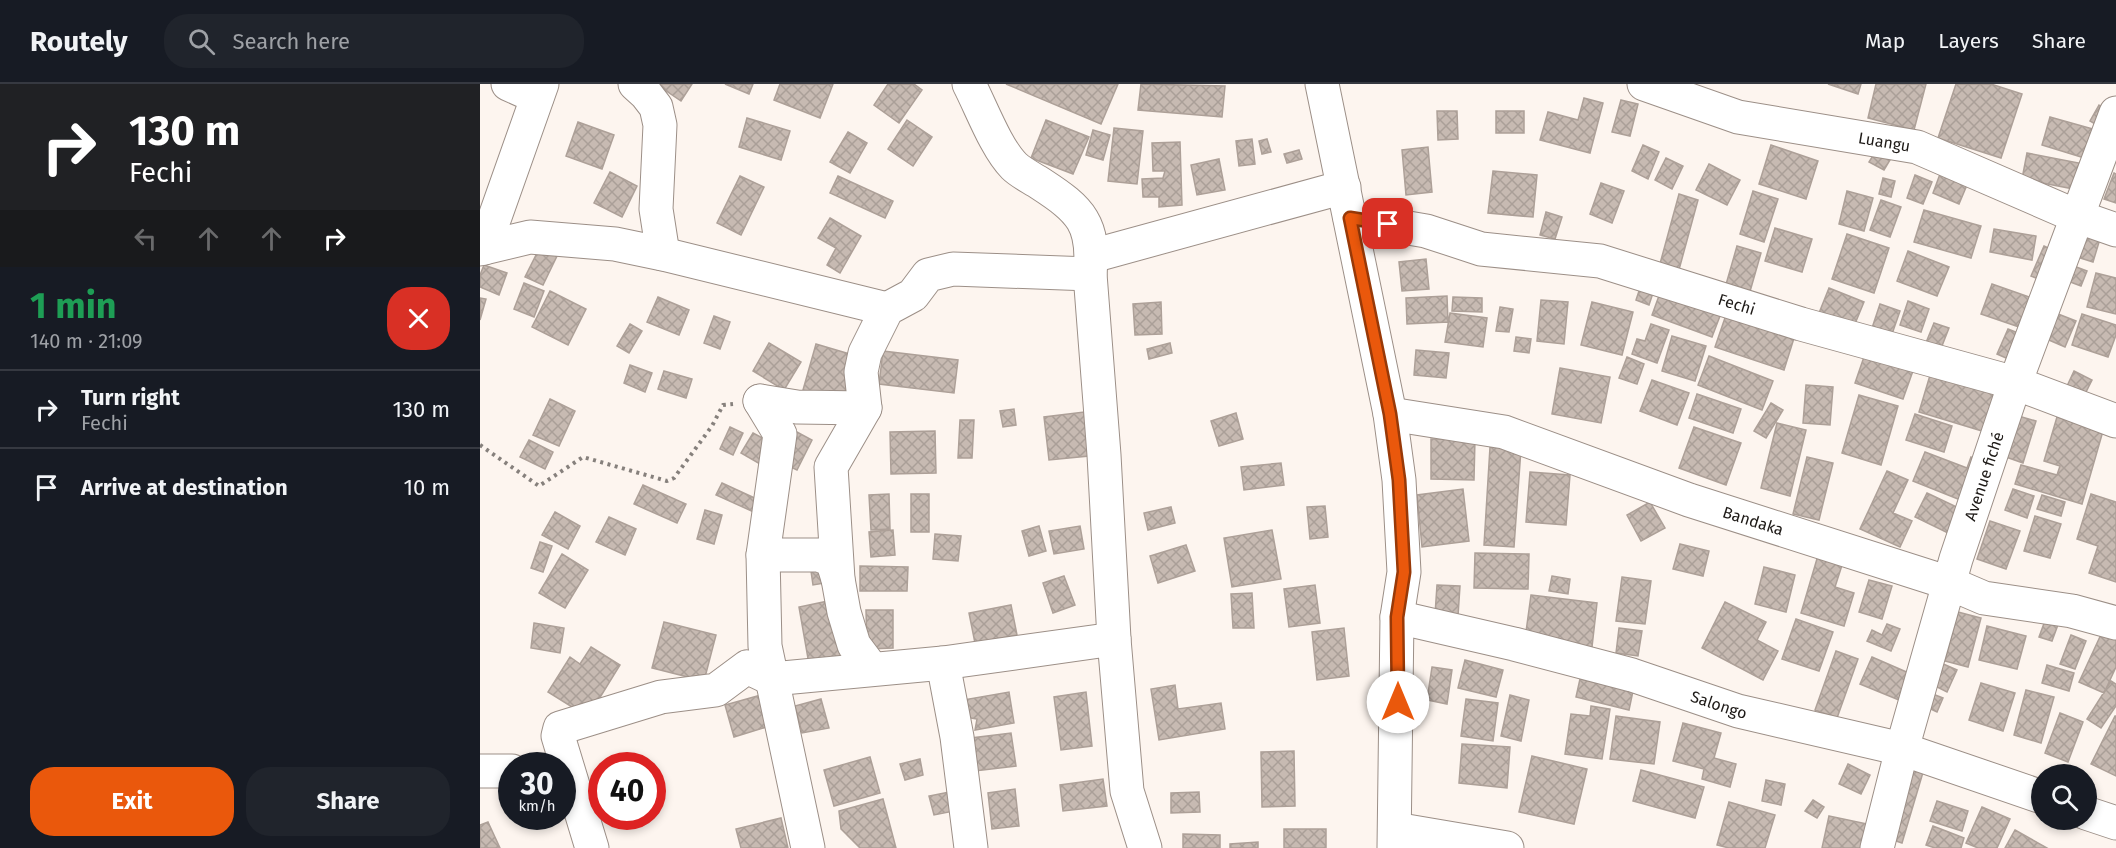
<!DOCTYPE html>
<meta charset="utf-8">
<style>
:root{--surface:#171b24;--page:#20242c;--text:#f1f3f6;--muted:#9ea1a6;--line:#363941;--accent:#ea580c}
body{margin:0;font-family:"Fira Sans",sans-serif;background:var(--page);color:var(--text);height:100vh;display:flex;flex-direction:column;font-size:22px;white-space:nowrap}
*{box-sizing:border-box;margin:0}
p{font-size:20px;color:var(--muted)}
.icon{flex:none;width:33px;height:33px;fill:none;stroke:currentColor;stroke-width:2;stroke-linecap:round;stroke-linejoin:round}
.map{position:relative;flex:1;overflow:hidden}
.drawer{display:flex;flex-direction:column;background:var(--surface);width:480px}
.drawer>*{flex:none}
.banner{background:#202124;color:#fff;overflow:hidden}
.fabs{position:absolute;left:1551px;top:680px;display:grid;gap:12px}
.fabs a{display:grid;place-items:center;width:66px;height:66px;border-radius:50%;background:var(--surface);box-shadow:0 3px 9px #0003;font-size:30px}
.speed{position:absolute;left:18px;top:668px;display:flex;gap:12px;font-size:30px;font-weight:700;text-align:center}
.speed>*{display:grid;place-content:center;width:78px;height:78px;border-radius:50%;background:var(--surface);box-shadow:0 3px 9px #0003;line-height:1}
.speed small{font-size:15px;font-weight:400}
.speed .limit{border:9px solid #d22;background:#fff;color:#111}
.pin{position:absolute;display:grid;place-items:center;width:51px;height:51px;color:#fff;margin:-26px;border-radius:12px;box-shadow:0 3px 9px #0006}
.me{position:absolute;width:66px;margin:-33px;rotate:0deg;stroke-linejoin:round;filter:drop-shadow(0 0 4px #0008)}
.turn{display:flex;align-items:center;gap:21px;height:126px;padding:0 30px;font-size:27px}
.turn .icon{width:78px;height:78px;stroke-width:2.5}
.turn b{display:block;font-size:42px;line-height:51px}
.lanes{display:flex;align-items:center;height:57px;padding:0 30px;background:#0003;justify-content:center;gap:30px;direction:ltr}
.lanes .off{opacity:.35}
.round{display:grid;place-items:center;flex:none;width:63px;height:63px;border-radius:24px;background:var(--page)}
.head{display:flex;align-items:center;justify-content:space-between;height:102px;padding:0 30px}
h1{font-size:36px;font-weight:700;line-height:45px;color:#1e9e55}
.cta{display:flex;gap:12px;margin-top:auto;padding:12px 30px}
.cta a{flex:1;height:69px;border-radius:24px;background:var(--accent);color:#fff;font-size:24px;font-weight:700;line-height:69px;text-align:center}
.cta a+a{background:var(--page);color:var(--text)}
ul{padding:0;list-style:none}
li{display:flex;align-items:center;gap:18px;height:78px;padding:0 30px;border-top:2px solid var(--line)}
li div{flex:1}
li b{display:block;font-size:22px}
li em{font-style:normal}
header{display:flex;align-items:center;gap:36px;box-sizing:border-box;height:84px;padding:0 30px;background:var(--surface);border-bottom:2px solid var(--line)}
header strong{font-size:28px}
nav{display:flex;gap:33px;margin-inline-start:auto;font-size:21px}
.search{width:420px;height:54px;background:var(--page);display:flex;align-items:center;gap:15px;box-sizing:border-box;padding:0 21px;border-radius:24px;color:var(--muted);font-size:22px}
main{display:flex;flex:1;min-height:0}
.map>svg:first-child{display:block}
</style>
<header>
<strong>Routely</strong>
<div class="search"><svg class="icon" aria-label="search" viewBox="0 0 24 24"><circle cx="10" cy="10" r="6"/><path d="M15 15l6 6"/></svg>Search here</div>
<nav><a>Map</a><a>Layers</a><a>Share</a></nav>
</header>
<main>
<section class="drawer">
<div class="banner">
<div class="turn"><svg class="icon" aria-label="right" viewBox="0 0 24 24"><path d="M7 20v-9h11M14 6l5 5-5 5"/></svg><div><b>130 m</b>Fechi</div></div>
<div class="lanes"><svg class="icon off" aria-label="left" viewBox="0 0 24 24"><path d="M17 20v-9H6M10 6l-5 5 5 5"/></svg><svg class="icon off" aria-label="ahead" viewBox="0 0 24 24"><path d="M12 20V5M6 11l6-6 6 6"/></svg><svg class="icon off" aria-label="ahead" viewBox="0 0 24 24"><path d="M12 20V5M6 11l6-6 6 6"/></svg><svg class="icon" aria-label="right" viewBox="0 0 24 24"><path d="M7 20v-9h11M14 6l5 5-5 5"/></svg></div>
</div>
<div class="head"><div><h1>1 min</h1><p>140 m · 21:09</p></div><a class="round" style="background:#d93025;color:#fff"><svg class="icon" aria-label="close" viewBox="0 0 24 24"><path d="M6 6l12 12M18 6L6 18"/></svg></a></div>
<ul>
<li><svg class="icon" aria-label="right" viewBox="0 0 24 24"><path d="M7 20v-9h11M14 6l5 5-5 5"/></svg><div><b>Turn right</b><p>Fechi</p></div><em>130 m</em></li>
<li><svg class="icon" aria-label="arrive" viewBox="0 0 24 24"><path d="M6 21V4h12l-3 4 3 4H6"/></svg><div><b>Arrive at destination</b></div><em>10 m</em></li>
</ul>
<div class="cta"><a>Exit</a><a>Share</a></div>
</section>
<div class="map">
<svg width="1636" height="764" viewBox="0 0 1636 764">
<defs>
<pattern id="building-cross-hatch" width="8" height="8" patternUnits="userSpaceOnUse" patternTransform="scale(1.5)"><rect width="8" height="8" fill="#c7bab2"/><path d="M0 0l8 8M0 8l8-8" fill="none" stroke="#aa9f98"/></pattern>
</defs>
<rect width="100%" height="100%" fill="#fdf5ef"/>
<!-- building -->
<path fill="url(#building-cross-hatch)" stroke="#ada098" stroke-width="1.5" d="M180,0H212L201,17L179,2Z
M245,0H273L269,10Z
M300,0H353L340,34L294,16Z
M408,0H434L442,6L419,39L394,21Z
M526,0H638L621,40Z
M661,0L745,2L742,33L658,26Z
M1348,0H1381L1378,10Z
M1396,0H1446L1434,46L1388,34Z
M1476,0H1511L1542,10L1521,74L1458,54Z
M1104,14L1123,19L1110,69L1060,56L1068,28L1098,36Z
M1141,16L1158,20L1150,52L1132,48Z
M1619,21L1631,29L1622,44L1610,37Z
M957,27H977L978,55L958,56Z
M1016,27H1044V49H1016Z
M1570,33L1620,47L1611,76L1562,61Z
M267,34L310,47L301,76L259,63Z
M427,36L452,53L433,82L408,65Z
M566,36L609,53L593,90L551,74Z
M98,38L134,51L122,85L86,72Z
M634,44L663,47L657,100L628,97Z
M613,46L630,51L623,76L606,71Z
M368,48L387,59L370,89L350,78Z
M772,55L775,80L759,82L756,57Z
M787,55L791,68L782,70L779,57Z
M700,58L702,121L679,123V113H663L662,95L683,94L685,87H673L672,59Z
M1163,61L1179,68L1168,95L1152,87Z
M1291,61L1338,77L1326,115L1279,100Z
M1399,62L1413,71L1404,86L1389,78Z
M948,63L952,108L926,111L922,66Z
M819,66L822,75L807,79L804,70Z
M1547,69L1604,80L1599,106L1542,95Z
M1186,74L1203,82L1192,105L1175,96Z
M739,75L745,106L717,111L711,81Z
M1229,80L1260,96L1247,121L1216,106Z
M1013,87L1057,91L1053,133L1008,129Z
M130,88L157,102L142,133L114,119Z
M1634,89L1636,90V119L1624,115Z
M1460,90L1487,101L1479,120L1453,109Z
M1435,91L1452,98L1443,120L1427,114Z
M260,92L284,103L261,151L237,139Z
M358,92L413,117L405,134L350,109Z
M1403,94L1415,97L1411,113L1399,110Z
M1121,99L1144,107L1132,139L1110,130Z
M1273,107L1298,115L1284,158L1260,150Z
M1367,107L1393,114L1384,147L1359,140Z
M1199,110L1218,116L1197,193L1178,187Z
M1401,116L1421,123L1410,153L1390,146Z
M1444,126L1501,142L1491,174L1434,158Z
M1066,128L1082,133L1075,155L1060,151Z
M350,134L381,152L360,189L347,181L356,164L338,154Z
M1605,139L1623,145L1613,178L1594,172Z
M1295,144L1332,155L1322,188L1285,177Z
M1514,145L1556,152L1552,176L1510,168Z
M1367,150L1409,164L1394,209L1352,195Z
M1257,162L1281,169L1269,211L1245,204Z
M1564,162L1579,169L1566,198L1551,192Z
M60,163L77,172L63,201L45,193Z
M1428,167L1469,183L1457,212L1417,197Z
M946,175L949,205L922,207L919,178Z
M4,181L27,189L19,211L0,203V191Z
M1591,181L1607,187L1601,202L1585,196Z
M1616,189L1636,194V230L1607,223Z
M44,199L64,207L54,233L34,225Z
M1512,200L1552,214L1542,244L1501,230Z
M1160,204L1173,209L1169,221L1156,216Z
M1349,204L1384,218L1372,247L1337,234Z
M70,207L106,225L88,261L52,243Z
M1180,209L1240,232L1232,253L1172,231Z
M967,212L968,238L927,240L926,214Z
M178,213L209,226L199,251L167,238Z
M973,213L1002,214V228L972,227Z
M0,214L6,215L0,236Z
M1061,216L1088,218L1084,260L1057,257Z
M1428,217L1449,225L1441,248L1420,241Z
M681,218L682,250L655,251L653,220Z
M1112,218L1153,228L1142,271L1101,261Z
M1400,220L1420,227L1412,250L1392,244Z
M1020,223L1033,225L1029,248L1016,247Z
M1247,228L1315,251L1304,286L1235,263Z
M1573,228L1596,237L1585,263L1562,253Z
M970,229L1007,234L1003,263L965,258Z
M1602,230L1636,241V251L1628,273L1592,261Z
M234,232L250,238L240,265L224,259Z
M1454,239L1469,244L1460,267L1445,261Z
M150,240L162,247L149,269L137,262Z
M1171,240L1189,246L1177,279L1152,270L1157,255L1165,257Z
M1528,245L1543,251L1533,277L1517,270Z
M1192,252L1226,262L1215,297L1182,287Z
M1036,253L1051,255L1049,269L1034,267Z
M289,259L321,278L304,306L273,287Z
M690,259L692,269L669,275L667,265Z
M336,260L380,273L367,318L323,306Z
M936,266L969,269L966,294L934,291Z
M403,267L478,276L474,309L399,300Z
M1386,267L1434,284L1423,315L1375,299Z
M1229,272L1293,297L1282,326L1218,301Z
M1147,273L1164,280L1157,300L1139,294Z
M150,281L172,289L165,308L144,299Z
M1080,284L1130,293L1121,339L1072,330Z
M184,287L212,295L206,314L178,305Z
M1594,287L1612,296L1605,310L1587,302Z
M1451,288L1525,310L1512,350L1439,328Z
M1172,296L1209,309L1197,341L1160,327Z
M1326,301L1353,303L1350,341L1323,339Z
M1217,310L1261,325L1253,349L1209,334Z
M1379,311L1418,322L1401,381L1362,369Z
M70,315L95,327L79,362L53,351Z
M1291,319L1303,326L1286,354L1274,347Z
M534,325L536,341L523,343L520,327Z
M604,328L609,372L569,376L564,333Z
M756,329L763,355L739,362L731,337Z
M1435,330L1472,342L1464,368L1426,356Z
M1535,331L1556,337L1543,379L1523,372Z
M1577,333L1623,347L1602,420L1535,400L1541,381L1577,391L1580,382L1564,377Z
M480,336H494L492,374H478Z
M1297,339L1326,346L1310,412L1281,404Z
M250,343L263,349L253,371L240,365Z
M1214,343L1261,359L1246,401L1199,384Z
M315,347L332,356L317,386L300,378Z
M455,347L456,389L411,390L410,348Z
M273,349L292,359L280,380L261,369Z
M951,355H995L994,396L951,395Z
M49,356L73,368L65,385L40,373Z
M1010,363L1041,365L1034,463L1004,461Z
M1445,368L1487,384L1491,373L1504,379L1488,419L1433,397Z
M1327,373L1353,379L1339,436L1313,430Z
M801,379L804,401L764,406L761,383Z
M1407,387L1428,396L1413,429L1432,437L1420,463L1380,445Z
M1050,388L1090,391L1086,441L1046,438Z
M242,399L281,417L276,429L236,411Z
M163,401L206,420L197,439L154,420Z
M983,405L989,457L942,463L937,411Z
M1533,405L1554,412L1547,434L1525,426Z
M1447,409L1479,424L1468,449L1435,433Z
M409,410L410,445L391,446L389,411Z
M431,410H449V448H431Z
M1611,410L1636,418V498L1609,489L1618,462L1597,455Z
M1562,411L1585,418L1581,432L1557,425Z
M1170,418L1185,444L1161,457L1147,431Z
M845,422L848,453L830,455L827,423Z
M691,423L695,439L668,446L664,429Z
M225,426L242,431L234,460L217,455Z
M75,428L100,442L88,465L62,451Z
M1555,432L1581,440L1570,474L1544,467Z
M129,433L156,445L145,471L116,458Z
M1510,437L1540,447L1526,485L1497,475Z
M559,442L566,467L549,472L542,447Z
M600,442L604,465L574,470L569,447Z
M413,446L415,471L391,473L389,448Z
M792,446L801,495L752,503L744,454Z
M455,450L481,452L478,477L453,475Z
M60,458L72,462L63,488L51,484Z
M1200,460L1229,467L1223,492L1193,485Z
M706,461L715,487L678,499L670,472Z
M1339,468L1364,475L1355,503L1374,509L1364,542L1321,529Z
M995,469L1049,470L1048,505L994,504Z
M82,470L108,486L85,524L59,509Z
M341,478L345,499L333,501L330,480Z
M380,482L428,483L427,507H380Z
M1284,483L1315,491L1306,528L1275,520Z
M584,492L595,521L573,529L563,499Z
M1072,492L1090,495L1088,510L1069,507Z
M1142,493L1171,497L1165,540L1136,537Z
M1389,496L1412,502L1402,535L1379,528Z
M835,501L840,539L809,543L804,505Z
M957,501L980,502L978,532L955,531Z
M772,509L774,544H753L751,510Z
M1051,511L1117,519L1112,563L1045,555Z
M353,516L364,580L330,586L319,523Z
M1245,518L1286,538L1277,556L1298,567L1283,596L1222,564Z
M531,521L537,551L495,559L489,529Z
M386,526H413V564L387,565Z
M1478,528L1501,534L1488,583L1465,577Z
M1566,534L1579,538L1572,557L1559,553Z
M1316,535L1353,548L1339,587L1302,575Z
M184,538L236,551L224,597L172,584Z
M54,539L84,544L80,569L51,564Z
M1407,540L1420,545L1411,567L1387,557L1392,546L1402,551Z
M1507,542L1546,552L1537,585L1499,576Z
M864,544L869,592L837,596L832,548Z
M1139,544L1162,547L1158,572L1136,569Z
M1624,544L1636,550V583L1624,609L1599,598Z
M1591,551L1606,557L1595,585L1580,580Z
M111,563L140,581L108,633L68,608L90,573L100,580Z
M1356,567L1378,575L1357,634L1335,626Z
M1392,573L1431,590L1419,616L1380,600Z
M985,576L1023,586L1016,613L978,604Z
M1461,579L1477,586L1467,608L1451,600Z
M1567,581L1594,589L1589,607L1562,599Z
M952,583L972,586L967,620L947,616Z
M1100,595L1153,607L1149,626L1096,613Z
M1631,597L1636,600V622L1621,644L1607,635Z
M1501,599L1535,609L1523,647L1489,636Z
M695,601L698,625L741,619L745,645L679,656L671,605Z
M1546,606L1574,613L1561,659L1534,651Z
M529,608L534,639L495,646L497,635L485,633L483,616Z
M606,608L612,662L581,666L574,613Z
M1450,609L1463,614L1457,628L1444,622Z
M281,611L290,642L254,653L245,621Z
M1030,611L1049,616L1041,657L1021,652Z
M341,615L349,644L322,649L315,622Z
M986,615L1018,619L1013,657L981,652Z
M1111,622L1130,625L1122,675L1085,670L1091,630L1110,632Z
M1580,629L1603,638L1588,678L1565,669Z
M1136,632L1180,638L1174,680L1130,675Z
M1635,632H1636V692L1611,680Z
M1203,639L1241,649L1234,674L1256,680L1250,703L1222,695L1224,685L1193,677Z
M531,649L536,682L495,687L491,654Z
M982,660L1030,663L1027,704L979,699Z
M814,667L815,722L782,723L781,668Z
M1052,672L1107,685L1094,740L1039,728Z
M390,673L400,709L354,722L344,686Z
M440,675L443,691L425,696L420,680Z
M1368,680L1390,691L1381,710L1359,700Z
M1428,681L1444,685L1422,759L1407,754Z
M1161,686L1224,703L1215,734L1153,717Z
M623,695L627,722L583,727L580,701Z
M1286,696L1305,700L1301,721L1282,717Z
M535,705L539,742L512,745L508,709Z
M480,706L484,725L454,731L449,712Z
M719,708L720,728L691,729V709Z
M403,715L416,764H380L361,745L359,727Z
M1333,716L1344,723L1337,734L1325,727Z
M1457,717L1488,727L1482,747L1450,737Z
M1249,718L1295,731L1285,764H1249L1237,761Z
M1502,723L1530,735L1517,764H1498L1486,759Z
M1349,732L1392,741L1386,764H1342Z
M301,734L308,764H261L256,745Z
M8,738L20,764H0V741Z
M1453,742L1484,754L1481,764H1455L1446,761Z
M804,745H846V764H804Z
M1535,746L1567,764H1525Z
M703,750L740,751V764H703Z
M778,758V764H750V760Z"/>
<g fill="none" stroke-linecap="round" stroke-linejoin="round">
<defs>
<g id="minor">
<path d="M28,0L57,13"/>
<path d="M155,0L166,10L176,23L180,41L176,125L183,170"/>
<path d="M489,0C501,23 516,64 534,82C541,89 552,94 561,100C601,126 615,140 610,190L624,371L634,555L647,707L665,764"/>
<path d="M842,0L910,330L919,396L924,488L917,533L914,764"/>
<path id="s1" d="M1164,0L1258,33L1437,63L1596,132L1636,146"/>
<path id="s2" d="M870,134L946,147L1001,165L1120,177L1321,240L1535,299L1636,337"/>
<path d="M4,164L62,0"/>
<path d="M0,165L50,153L135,160L183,170L407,225"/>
<path d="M612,172L864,103"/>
<path d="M280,317L300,350L283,471L285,562L328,764"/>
<path d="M280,317L317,323L385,324"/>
<path id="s3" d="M910,330L1024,348L1209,416L1469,499L1504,514L1592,527L1636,539"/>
<path d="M283,471H339L352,476L358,495"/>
<path id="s4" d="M917,533L1034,560L1152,591L1258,627L1422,665L1562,713"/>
<path d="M463,579L477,653L491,764"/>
<path d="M392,585L374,561L364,528L358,495L351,383L385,324L381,288L385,269L407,225L433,211L448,191L473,185L610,190"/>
<path d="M0,687H32"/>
<path d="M1606,729L1636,739"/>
<path d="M915,745L1027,764"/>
<path d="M112,764L78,652L80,644L181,613L236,606L267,583L292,595L463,579L634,555"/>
<path id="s5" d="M1397,764L1422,665L1476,475L1535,299L1636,29"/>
</g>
</defs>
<!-- minor casing -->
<use href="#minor" stroke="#9c8f87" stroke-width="35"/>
<!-- path -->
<path stroke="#86807c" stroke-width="4" stroke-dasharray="3 4.5" stroke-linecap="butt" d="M0,361L59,402L103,373L187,397L194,394L232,342L243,321L253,320"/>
<!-- minor -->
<use href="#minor" stroke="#fff" stroke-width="33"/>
</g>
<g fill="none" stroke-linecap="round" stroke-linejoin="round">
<defs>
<path id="route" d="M908,140L870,134L910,330L919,396L924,488L917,533L918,618"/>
</defs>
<!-- route casing -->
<use href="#route" stroke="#983908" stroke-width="15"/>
<!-- route -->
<use href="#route" stroke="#ea580c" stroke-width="10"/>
</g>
<g text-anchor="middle" stroke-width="4.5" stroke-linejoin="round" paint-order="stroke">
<!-- street labels -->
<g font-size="16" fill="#1e1a17" stroke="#fff">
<text dy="6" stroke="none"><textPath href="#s1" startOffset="248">Luangu</textPath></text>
<text dy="6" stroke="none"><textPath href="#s2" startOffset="398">Fechi</textPath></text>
<text dy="6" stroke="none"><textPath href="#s5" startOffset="387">Avenue fiché</textPath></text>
<text dy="6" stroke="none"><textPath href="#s3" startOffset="380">Bandaka</textPath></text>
<text dy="6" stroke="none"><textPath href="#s4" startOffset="334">Salongo</textPath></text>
</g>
</g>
</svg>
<div class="fabs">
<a><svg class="icon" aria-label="search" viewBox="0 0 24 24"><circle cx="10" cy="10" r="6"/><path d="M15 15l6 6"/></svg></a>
</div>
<div class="speed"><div>30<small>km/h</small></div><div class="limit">40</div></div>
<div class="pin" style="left:908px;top:140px;background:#d93025"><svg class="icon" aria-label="arrive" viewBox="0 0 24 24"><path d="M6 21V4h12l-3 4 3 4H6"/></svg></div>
<svg class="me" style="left:918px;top:618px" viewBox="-20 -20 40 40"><circle r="19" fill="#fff"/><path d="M0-13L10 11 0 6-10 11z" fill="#ea580c"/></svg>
</div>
</main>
